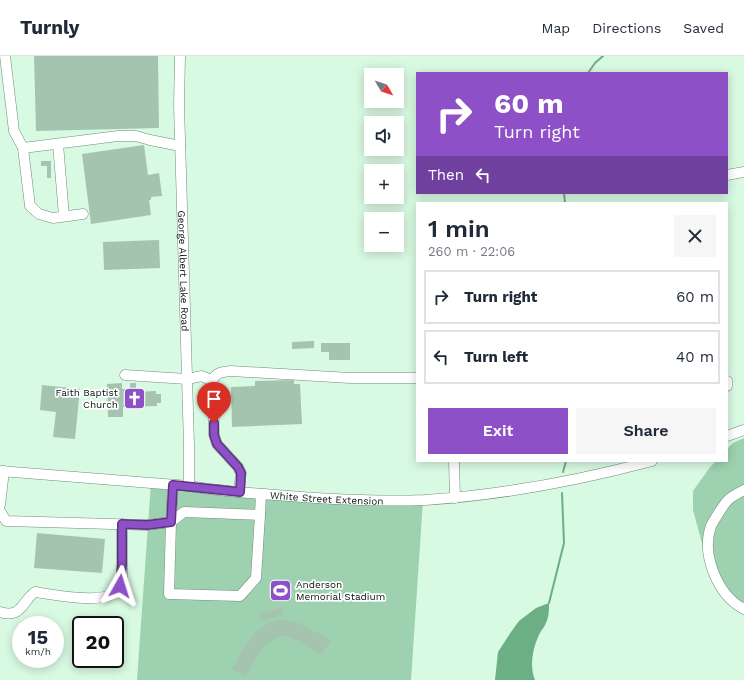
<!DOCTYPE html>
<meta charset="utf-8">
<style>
:root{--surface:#fff;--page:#f6f6f7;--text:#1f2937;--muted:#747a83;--line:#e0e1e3;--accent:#8d50c6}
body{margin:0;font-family:"Work Sans",sans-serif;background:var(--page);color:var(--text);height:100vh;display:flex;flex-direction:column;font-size:15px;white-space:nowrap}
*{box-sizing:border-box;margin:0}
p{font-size:13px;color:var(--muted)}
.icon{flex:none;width:22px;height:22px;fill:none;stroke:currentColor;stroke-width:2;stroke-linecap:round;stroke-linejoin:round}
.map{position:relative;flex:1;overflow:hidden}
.panel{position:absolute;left:416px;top:146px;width:312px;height:260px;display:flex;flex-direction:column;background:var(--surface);border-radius:0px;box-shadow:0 2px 10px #0003}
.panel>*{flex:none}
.hud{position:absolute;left:416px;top:16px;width:312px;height:122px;border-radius:0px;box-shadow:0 2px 10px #0003;background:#8d50c6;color:#fff;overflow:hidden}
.needle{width:26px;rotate:129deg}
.buttons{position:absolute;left:364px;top:12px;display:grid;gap:8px}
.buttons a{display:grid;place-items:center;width:40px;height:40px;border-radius:0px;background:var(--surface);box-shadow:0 2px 10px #0003;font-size:20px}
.speed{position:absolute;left:12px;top:560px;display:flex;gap:8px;font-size:20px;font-weight:700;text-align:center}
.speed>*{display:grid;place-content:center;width:52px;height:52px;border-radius:50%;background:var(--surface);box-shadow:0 2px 10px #0003;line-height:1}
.speed small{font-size:10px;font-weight:400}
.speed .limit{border:2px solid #111;border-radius:6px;background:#fff;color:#111}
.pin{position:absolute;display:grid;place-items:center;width:34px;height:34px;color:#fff;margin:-41px -17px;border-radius:50% 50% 50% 0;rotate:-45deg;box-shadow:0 0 4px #0007}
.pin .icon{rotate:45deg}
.me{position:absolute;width:44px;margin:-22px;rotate:6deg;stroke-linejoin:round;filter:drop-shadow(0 0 3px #0008)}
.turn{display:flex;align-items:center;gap:14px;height:84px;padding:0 12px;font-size:18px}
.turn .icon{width:52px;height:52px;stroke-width:2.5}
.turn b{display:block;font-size:28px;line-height:34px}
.then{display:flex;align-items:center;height:38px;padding:0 12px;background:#0003;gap:8px;font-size:15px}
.round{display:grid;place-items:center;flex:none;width:42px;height:42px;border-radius:0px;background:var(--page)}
.head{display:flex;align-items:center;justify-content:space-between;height:68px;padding:0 12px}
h1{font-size:24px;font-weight:600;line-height:30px}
.button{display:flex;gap:8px;margin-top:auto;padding:8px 12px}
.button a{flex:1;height:46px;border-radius:0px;background:var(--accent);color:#fff;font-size:16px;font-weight:600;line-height:46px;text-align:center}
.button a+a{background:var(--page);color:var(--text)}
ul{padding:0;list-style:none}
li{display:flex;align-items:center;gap:12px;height:54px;margin:0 8px 6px;padding:0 4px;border:2px solid var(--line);border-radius:0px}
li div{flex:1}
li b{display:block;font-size:15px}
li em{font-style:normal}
header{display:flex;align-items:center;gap:24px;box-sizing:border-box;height:56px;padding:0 20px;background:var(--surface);border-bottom:1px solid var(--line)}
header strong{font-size:19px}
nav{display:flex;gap:22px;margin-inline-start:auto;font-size:14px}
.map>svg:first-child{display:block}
</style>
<header>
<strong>Turnly</strong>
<nav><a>Map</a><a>Directions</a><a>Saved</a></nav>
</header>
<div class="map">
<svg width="744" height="624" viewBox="0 0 744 624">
<rect width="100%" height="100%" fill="#d8f9e2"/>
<!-- green -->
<path fill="#9ed1af" d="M744,382V557L734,552L713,528L693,454V435L710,411L716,405H727V393L733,387Z
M151,427L423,444L411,624H137Z"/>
<!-- water -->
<path fill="#6caf84" d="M549,547C549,555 549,562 545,569C544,572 541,574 540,577C533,590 529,610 535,624H495L498,596L511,576L519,565L536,552Z"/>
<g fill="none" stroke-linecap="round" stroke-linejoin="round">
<!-- stream -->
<path stroke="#6caf84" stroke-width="2" d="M588,17L595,7L603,0
M564,137L565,147
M563,416L566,405
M549,547L564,487L562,437"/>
</g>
<!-- building -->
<path fill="#a5c4af" d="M34,0H158L159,72L36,75Z
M144,89L148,119L159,117L162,140L151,141V144H149L151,159L91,168L82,98Z
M41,105H51V122H47V110H41Z
M159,184L160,212L104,214L103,186Z
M314,285V292L292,293V286Z
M321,287H350V304H329V296H321Z
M294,324V328H300L302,368L232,371L231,331L255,330V325Z
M122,327V333H125V336H130V327H136V336L156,335V338H161V347H157V350L123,351V361H108L107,328Z
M42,329L80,333L75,383L53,381L56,356L40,354Z
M37,477L105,483L102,517L34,512Z
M282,551L284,558L262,565L259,558Z
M278,564H287L299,567L331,584L321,599L291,581L282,580L274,583L267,588L258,599L246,621L232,613L247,587L255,577L264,569Z"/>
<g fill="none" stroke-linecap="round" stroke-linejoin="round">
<defs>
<g id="minor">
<path d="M5,0L14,75L23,92L118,80H136L150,84L180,90"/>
<path id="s1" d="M180,0L179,49L189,389V430"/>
<path d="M58,88L64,160"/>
<path d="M23,92L30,150L39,158L53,162L83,158"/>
<path d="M727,119L744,116"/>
<path d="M125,319L187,323L202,320L212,325L213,330L214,379L217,388L238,411L241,417L239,436"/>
<path d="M212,325C216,316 222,316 231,315L350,322H417"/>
<path d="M727,325V330"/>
<path d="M727,380L744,374"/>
<path d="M454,405L455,442"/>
<path id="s2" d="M0,415L189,430C218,435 247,437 276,439C325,443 376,446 425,444C502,439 577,425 652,405"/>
<path d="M173,429L171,466L169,538L240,540L256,522L260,459"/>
<path d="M744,434C739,437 732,440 728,444C724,448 714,464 711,470C701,498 717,539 744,553"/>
<path d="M0,449L4,415"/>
<path d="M0,455L6,465L147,469L171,466L184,456L260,459L261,438"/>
<path d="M0,556C22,563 22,545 35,536C54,539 96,547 113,538C119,535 121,528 122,522V468"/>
</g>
</defs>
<!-- minor casing -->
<use href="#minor" stroke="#708e7a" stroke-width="11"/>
<!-- minor -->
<use href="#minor" stroke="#fff" stroke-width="10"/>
</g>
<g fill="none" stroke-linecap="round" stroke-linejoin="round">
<defs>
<path id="route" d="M120,530L122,509V468L147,469L171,466L173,429L240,436L241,417L238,411L217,388L214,379V367"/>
</defs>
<!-- route casing -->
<use href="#route" stroke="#5c3481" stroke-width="10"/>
<!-- route -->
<use href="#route" stroke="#8d50c6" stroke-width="7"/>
</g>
<!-- icons -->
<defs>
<symbol id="church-square" viewBox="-11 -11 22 22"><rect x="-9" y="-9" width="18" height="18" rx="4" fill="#8d50c6" stroke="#fff"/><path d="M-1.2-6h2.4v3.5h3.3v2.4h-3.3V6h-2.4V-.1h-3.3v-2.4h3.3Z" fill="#fff"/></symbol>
<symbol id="stadium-square" viewBox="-11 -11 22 22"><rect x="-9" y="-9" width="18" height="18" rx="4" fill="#8d50c6" stroke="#fff"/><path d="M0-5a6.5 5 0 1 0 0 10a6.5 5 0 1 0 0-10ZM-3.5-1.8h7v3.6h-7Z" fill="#fff"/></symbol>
</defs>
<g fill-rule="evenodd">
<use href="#church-square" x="122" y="330" width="25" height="25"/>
<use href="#stadium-square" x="268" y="522" width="25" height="25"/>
</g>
<g text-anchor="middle" stroke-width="3.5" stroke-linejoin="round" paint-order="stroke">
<!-- street labels -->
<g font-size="10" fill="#09140d" stroke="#fff">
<text dy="4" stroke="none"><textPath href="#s1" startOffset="215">George Albert Lake Road</textPath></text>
<text dy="4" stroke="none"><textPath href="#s2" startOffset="328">White Street Extension</textPath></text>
</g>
<!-- poi labels -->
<g font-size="10" fill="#09140d" stroke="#fff" text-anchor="end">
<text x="118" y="340">Faith Baptist<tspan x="118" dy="12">Church</tspan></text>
<text x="296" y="532" text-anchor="start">Anderson<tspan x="296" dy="12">Memorial Stadium</tspan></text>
</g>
</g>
</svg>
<div class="buttons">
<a><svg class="needle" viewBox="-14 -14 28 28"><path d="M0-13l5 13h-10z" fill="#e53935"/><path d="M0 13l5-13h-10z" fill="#747a83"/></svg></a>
<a><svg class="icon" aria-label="sound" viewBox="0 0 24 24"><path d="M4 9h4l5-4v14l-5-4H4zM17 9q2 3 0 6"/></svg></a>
<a>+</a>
<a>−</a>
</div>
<div class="speed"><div>15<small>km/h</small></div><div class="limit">20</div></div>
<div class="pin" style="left:214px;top:367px;background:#d93025"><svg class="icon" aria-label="arrive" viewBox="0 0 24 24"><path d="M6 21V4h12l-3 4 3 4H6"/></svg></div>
<svg class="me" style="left:120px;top:530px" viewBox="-20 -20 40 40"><path d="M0-17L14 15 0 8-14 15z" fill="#8d50c6" stroke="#fff" stroke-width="4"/></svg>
<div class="hud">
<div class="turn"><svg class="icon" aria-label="right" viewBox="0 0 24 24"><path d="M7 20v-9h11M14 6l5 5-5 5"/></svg><div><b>60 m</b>Turn right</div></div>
<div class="then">Then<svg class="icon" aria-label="left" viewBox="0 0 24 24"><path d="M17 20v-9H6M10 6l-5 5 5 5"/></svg></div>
</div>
<section class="panel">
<div class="head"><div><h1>1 min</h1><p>260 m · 22:06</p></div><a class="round"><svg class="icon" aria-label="close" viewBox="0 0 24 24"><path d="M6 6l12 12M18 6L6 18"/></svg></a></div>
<ul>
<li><svg class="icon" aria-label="right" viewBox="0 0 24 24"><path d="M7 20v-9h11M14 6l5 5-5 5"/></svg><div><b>Turn right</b></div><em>60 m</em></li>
<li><svg class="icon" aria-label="left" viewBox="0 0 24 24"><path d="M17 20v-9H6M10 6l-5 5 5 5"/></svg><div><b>Turn left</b></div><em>40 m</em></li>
</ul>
<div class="button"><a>Exit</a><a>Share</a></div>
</section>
</div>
